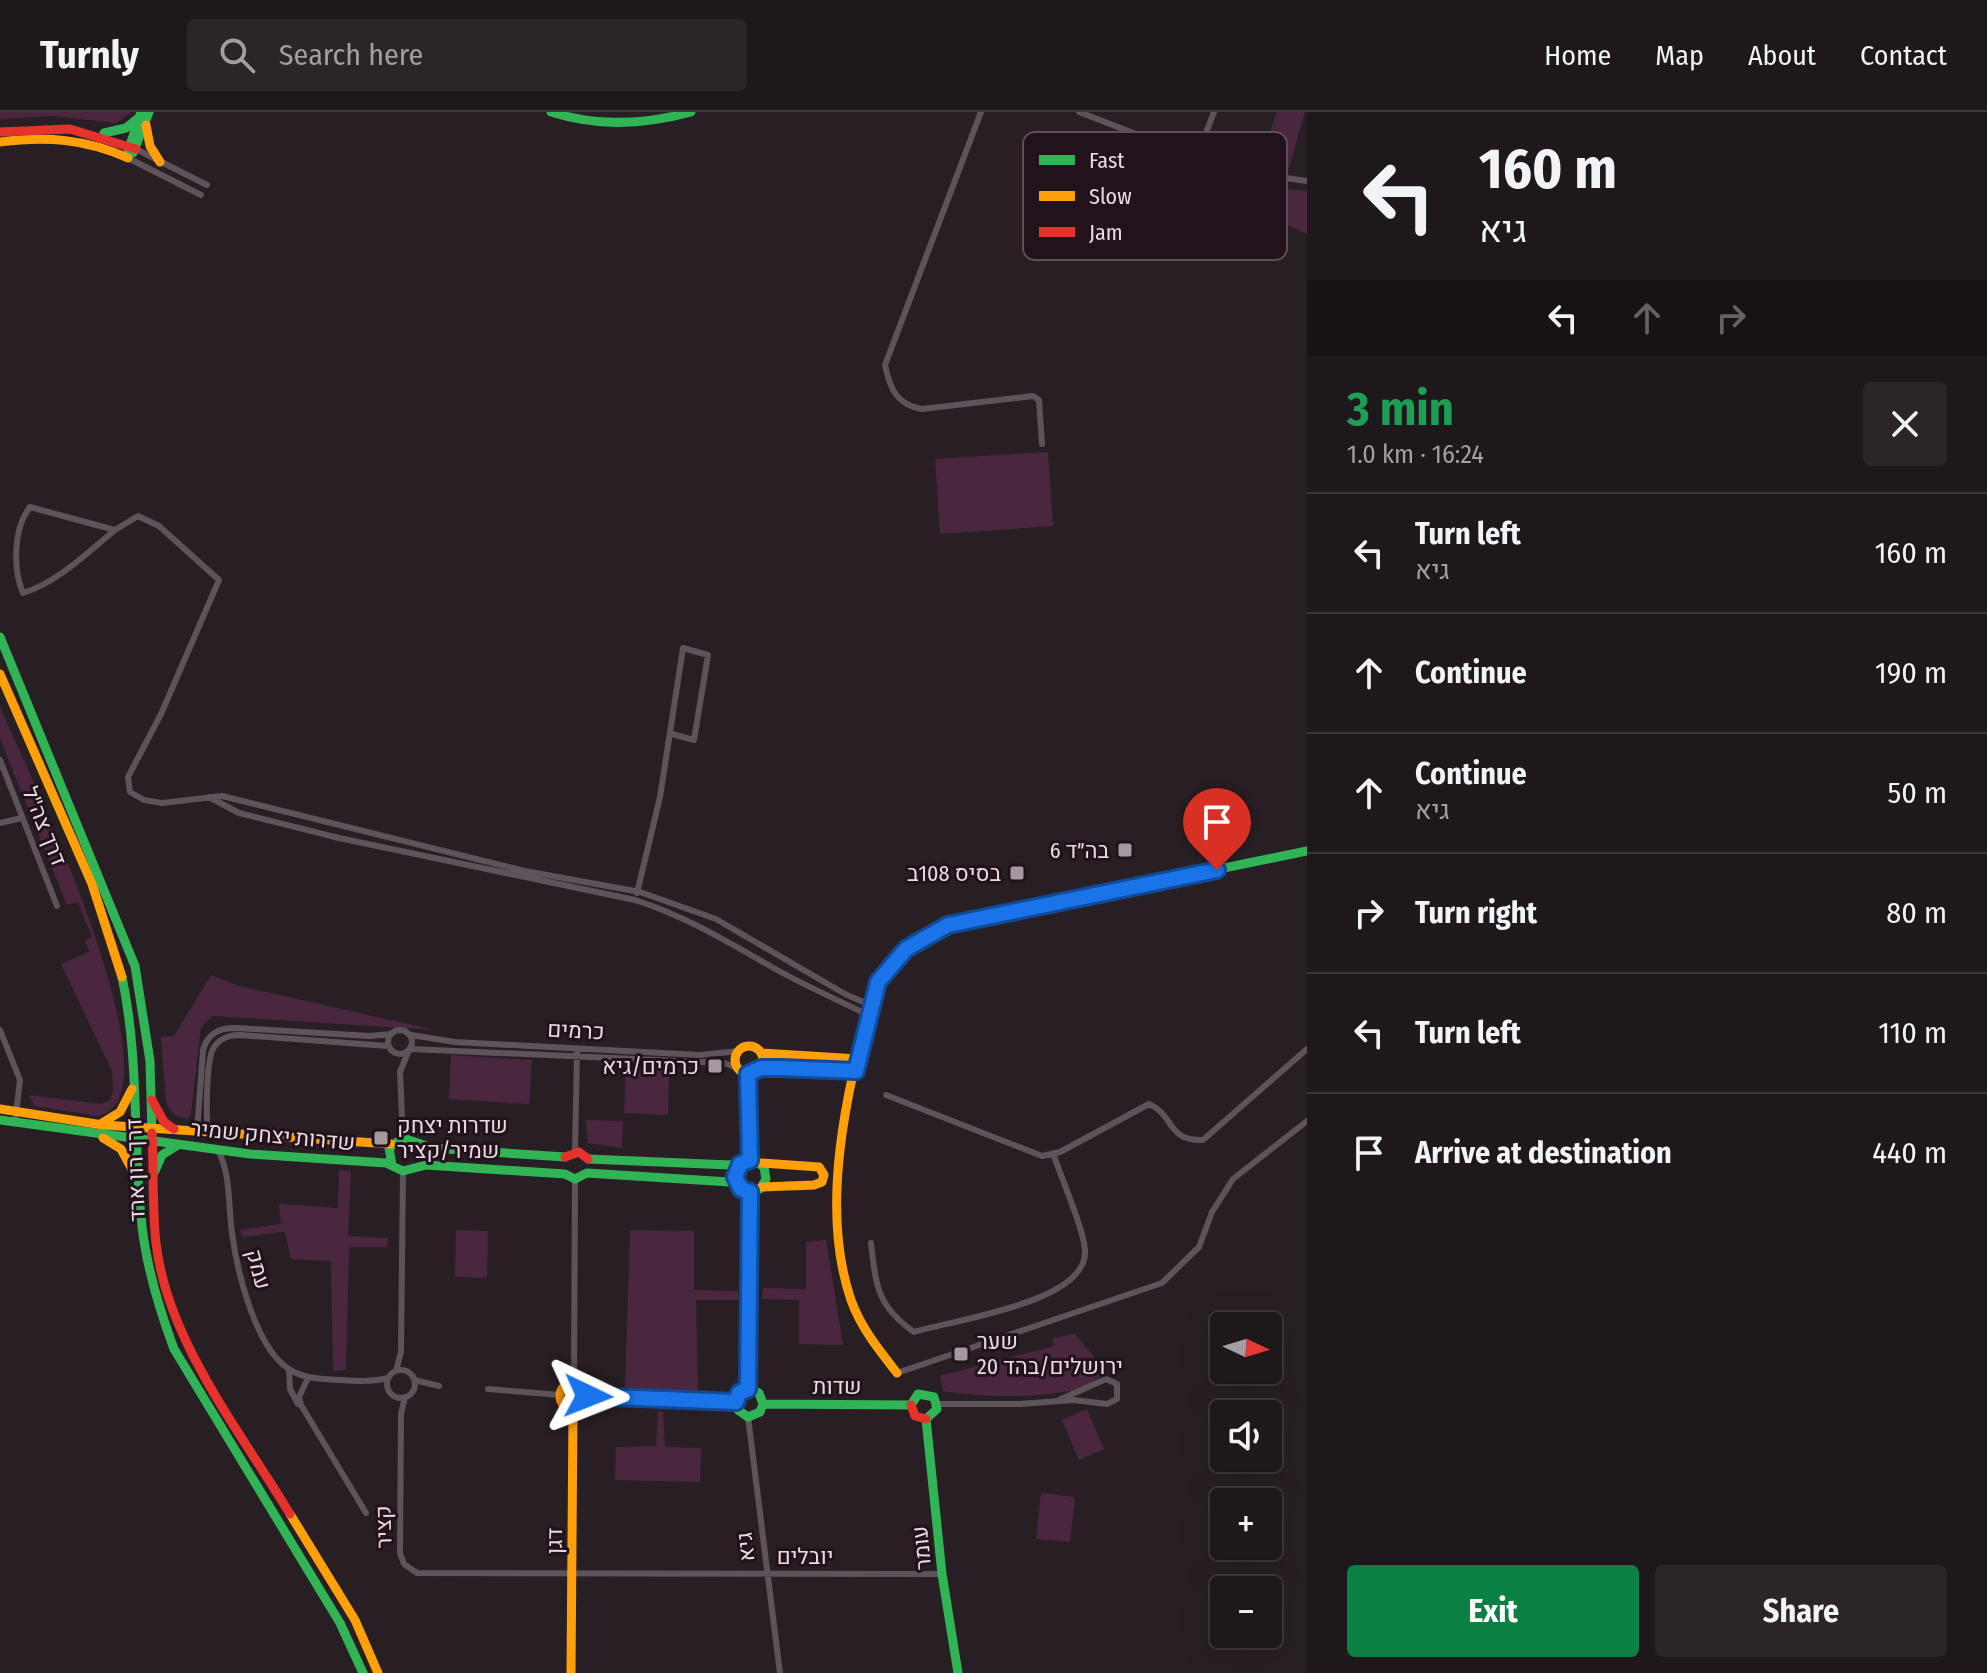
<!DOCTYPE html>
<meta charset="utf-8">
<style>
:root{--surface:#1e171c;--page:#2b2429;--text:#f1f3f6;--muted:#a19fa3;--line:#3c363b;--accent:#0b8043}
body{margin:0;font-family:"Fira Sans Condensed",Heebo,sans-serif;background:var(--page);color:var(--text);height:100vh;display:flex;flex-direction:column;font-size:30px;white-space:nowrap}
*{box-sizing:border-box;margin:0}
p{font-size:26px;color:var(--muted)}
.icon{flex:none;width:44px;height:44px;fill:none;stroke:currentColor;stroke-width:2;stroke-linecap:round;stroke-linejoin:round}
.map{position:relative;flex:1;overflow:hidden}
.details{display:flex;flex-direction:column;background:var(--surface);width:680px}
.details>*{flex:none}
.hud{background:#1e171c;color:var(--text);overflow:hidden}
.needle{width:52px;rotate:94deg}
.fabs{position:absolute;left:1210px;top:1200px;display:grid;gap:16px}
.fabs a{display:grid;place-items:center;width:72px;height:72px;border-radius:8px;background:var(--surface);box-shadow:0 8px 32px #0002,0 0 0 2px var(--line);font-size:40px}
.pin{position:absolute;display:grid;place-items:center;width:68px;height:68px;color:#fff;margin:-82px -34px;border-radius:50% 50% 50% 0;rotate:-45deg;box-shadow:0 0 8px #0007}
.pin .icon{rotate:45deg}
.me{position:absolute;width:88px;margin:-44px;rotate:92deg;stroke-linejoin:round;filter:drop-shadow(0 0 6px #0008)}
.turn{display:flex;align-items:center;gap:28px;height:168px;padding:0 40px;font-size:36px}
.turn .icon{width:104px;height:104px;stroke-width:2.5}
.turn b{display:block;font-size:56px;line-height:68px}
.lanes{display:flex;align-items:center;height:76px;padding:0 40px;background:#0003;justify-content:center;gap:40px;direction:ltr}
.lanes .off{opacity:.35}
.round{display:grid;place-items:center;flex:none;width:84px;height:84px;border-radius:8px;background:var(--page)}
.headline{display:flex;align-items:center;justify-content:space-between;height:136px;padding:0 40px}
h1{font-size:48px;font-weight:700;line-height:60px;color:#1e9e55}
.primary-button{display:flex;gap:16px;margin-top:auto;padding:16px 40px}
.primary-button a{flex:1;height:92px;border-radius:8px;background:var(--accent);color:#fff;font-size:32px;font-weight:700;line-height:92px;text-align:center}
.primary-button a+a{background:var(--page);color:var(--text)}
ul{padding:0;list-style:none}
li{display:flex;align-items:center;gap:24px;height:120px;padding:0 40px;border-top:2px solid var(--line)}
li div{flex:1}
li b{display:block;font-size:30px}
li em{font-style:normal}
header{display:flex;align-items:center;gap:48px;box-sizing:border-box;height:112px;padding:0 40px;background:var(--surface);border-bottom:2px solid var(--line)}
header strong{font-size:38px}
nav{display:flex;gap:44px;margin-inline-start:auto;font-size:28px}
.search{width:560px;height:72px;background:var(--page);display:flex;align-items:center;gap:20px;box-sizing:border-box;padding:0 28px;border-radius:8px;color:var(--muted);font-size:30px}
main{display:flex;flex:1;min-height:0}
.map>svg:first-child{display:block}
</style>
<header>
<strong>Turnly</strong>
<div class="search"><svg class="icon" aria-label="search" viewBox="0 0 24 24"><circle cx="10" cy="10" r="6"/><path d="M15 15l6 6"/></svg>Search here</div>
<nav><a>Home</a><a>Map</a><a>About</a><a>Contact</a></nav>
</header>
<main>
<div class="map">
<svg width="1307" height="1561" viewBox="0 0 1307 1561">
<rect width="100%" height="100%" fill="#281f25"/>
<!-- green -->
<path fill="#4b273f" d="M0,0H132L116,11L52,4L0,7Z
M1277,0H1305L1289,56H1257Z
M1243,74L1307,79V122L1288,113L1244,109Z
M1048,340L1053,414L940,422L935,347Z
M0,595C22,646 187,985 98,1004L35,994L28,983L101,992L110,988L113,979L112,959L61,852L89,840L85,828L92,825L78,790L67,793L0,627Z
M211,863L239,874L435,918L213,904L201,915L191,1001L189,1006C176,1006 170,1001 166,989L161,925L174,924Z
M451,943L532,948L529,992L449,987Z
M626,957L669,958L668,1003L624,1001Z
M586,1008L623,1009L622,1036L588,1031Z
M339,1058L351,1059L348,1124L388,1126L387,1135H349L346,1258L333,1259L331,1149L291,1147L285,1121L281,1120L243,1125L240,1118L281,1112L279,1092L338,1096Z
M456,1118L488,1119L487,1166L455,1165Z
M630,1118L694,1119V1178L738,1179L739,1188H696L698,1282L625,1277Z
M826,1128L843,1233L799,1232V1188L762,1187L763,1176L806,1177V1130Z
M1075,1222L1108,1262C1095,1265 1087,1275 1075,1278C1033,1286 985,1286 943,1279L940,1264L1054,1234L1052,1226Z
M1087,1297L1104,1337L1079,1348L1062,1308Z
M658,1299L663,1300L665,1335L701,1336L700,1370L615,1368L616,1335L656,1334Z
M1041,1381L1075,1385L1070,1430L1036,1427Z"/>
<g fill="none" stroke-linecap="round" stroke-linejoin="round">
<!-- street -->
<path stroke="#5e535b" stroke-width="6" d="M981,0L885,253C890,277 897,293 922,297L1033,284L1039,288L1042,332
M1079,0L1229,58L1307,69
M136,37L207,73
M128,46L201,83
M1196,47L1214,0
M115,418C87,441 58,470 23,481C13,458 13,416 30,395L115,418L138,404L159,414L219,468L161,602L128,665L130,680L144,688L162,691L222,684L525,759L640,780L716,807L845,882L870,893
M0,648L57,794
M209,685L239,701L339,726L635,788C688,805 731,832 779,859C808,875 838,888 868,903
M0,711L22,706
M637,781L660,685L683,536L708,543L694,628L672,622
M0,918L20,968L15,1011
M388 930a12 12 0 1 1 24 0a12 12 0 1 1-24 0Z
M411,923L455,930L700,943L739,939
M411,937L724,951L738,956
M886,983L1042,1044L1060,1040L1149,992C1175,1003 1166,1029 1203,1028L1307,937
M197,1020L203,938C208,921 219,916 236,916L370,924L391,922
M208,1021C206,1004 206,951 213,937C219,926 229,923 240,923L388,934
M403,1026L400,960L409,938
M218,1038C231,1063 228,1093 232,1121C237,1159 256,1240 292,1259C307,1267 323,1267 340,1268C356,1269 372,1270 388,1266
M575,1039L577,940
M871,1131C876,1174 877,1194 914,1220C953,1208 1084,1191 1085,1141C1086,1122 1060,1063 1053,1041
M289,1257L290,1277L298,1292
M387 1272a14 14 0 1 1 28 0a14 14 0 1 1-28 0Z
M396,1259L401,1240L403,1059
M897,1261L1162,1171L1199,1135L1212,1100L1233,1067L1307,1009
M308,1266L299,1285L301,1293L366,1401
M414,1268L439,1274
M574,1270L575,1067
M488,1277L561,1283
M405,1285L401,1302L400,1441L404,1452L417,1461L942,1462
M937,1292H1020L1073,1288L1107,1292L1117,1287V1272L1106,1267L1059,1288
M748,1305L780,1561"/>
<!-- fast -->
<path stroke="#30b455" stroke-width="9" d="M551,0C598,15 644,13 691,0
M104,21L126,16L137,7
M128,39L141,0
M133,41L149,0
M0,525L135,854L150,949L152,1021
M1019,798L1307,739
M122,865C139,944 133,1025 141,1105C145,1151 158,1194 174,1237L340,1511L363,1561
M761,956L856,959
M0,1008L250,1042L386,1051L403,1059L426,1053L565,1062L575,1067L587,1061
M392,1053L389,1036L403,1026L432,1036L565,1045
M155,1059L162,1043L178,1033
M587,1061L730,1070L750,1080L760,1077L766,1067L764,1055L754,1048L730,1053L588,1047
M748,1277L750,1080
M748,1277L759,1281L763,1292
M736,1290L738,1298L748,1305L760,1300L763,1292
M763,1292L911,1293
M911,1293L918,1282L934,1285L937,1297L926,1307
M926,1307L942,1462L958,1561"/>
<!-- slow -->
<path stroke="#ff9f0a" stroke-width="9" d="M146,13L150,34L160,50
M0,30C46,24 86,27 128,46
M0,562L92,772L122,865
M735 948a14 14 0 1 1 28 0a14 14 0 1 1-28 0Z
M761,941L858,947
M0,997L103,1013L391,1032
M102,1011L120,1000L132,977
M103,1026L121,1037L134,1061
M761,1051L819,1055L824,1063L822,1070L814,1073L762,1075
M897,1261C879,1238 861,1216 851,1188C819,1095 847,982 870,890C891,822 960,810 1019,798
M560 1284a14 14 0 1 1 28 0a14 14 0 1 1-28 0Z
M588,1284L736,1290
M290,1402L355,1508L378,1561
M571,1561L573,1298"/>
<!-- jam -->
<path stroke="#e5322d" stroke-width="9" d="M0,20L70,17L136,37
M748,962L750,1048
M152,988L164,1010L174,1017
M152,1021C154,1057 152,1095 156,1131C167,1228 240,1319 290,1402
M565,1045L579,1040L588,1047
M911,1293L915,1304L926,1307"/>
</g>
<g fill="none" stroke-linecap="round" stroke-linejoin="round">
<defs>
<path id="route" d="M588,1284L736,1290L739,1281L748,1277L750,1080L741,1077L735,1065L740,1052L750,1048L748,962L761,956H781L856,959L878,870L906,837L948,813L1217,758"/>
</defs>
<!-- route casing -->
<use href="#route" stroke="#114b97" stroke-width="20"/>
<!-- route -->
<use href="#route" stroke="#1a73e8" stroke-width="14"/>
</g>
<!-- markers -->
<g fill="#a499a0" stroke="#22121c" stroke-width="3">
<rect x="1117" y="730" width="16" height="16" rx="4"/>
<rect x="1009" y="753" width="16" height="16" rx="4"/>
<rect x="707" y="946" width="16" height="16" rx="4"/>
<rect x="373" y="1018" width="16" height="16" rx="4"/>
<rect x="953" y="1234" width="16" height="16" rx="4"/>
</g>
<g text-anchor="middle" stroke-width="6" stroke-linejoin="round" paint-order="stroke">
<!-- street labels -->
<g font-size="22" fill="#e7dbe2" stroke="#22121c">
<text transform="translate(45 714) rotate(68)" y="8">דרך צה"ל</text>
<text transform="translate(576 918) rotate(3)" y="8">כרמים</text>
<text transform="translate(273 1023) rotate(5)" y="8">שדרות יצחק שמיר</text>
<text transform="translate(135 1058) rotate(-92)" y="8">דרך רון ארד</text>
<text transform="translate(259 1157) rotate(75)" y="8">עמק</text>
<text x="837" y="1282">שדות</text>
<text transform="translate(383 1415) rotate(-91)" y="8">קציר</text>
<text transform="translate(554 1429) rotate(-89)" y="8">דגן</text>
<text transform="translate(745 1435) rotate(-96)" y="8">גיא</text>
<text transform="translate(921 1436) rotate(-96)" y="8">עומר</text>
<text x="805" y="1452">יובלים</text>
</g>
<!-- poi labels -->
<g font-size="22" fill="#e7dbe2" stroke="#22121c" text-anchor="end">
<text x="1109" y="746">בה״ד 6</text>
<text x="1001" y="769">בסיס 108ב</text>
<text x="699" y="962">כרמים/גיא</text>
<text x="397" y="1021" text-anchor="start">שדרות יצחק<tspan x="397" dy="25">שמיר/קציר</tspan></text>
<text x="977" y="1237" text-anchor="start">שער<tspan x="977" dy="25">ירושלים/בהד 20</tspan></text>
</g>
</g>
<!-- legend -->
<rect x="1023" y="20" width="264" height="128" rx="12" fill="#22121c" stroke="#5d4e57" stroke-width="2"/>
<rect x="1039" y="43" width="36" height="10" fill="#30b455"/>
<rect x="1039" y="79" width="36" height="10" fill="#ff9f0a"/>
<rect x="1039" y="115" width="36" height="10" fill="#e5322d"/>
<g font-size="22" fill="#e7dbe2">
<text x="1089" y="56">Fast</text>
<text x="1089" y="92">Slow</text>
<text x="1089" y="128">Jam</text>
</g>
</svg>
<div class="fabs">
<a><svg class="needle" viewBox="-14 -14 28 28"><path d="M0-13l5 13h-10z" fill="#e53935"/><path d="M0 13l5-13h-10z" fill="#a19fa3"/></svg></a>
<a><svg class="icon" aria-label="sound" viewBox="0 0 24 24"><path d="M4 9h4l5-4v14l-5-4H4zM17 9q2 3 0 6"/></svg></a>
<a>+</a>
<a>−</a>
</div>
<div class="pin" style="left:1217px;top:758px;background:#d93025"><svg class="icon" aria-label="arrive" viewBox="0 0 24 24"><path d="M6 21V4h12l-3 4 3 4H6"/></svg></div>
<svg class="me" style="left:588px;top:1284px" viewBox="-20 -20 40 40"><path d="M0-17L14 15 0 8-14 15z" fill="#1a73e8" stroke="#fff" stroke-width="4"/></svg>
</div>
<section class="details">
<div class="hud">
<div class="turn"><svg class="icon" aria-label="left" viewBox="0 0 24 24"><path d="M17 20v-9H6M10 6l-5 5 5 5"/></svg><div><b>160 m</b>גיא</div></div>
<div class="lanes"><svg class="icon" aria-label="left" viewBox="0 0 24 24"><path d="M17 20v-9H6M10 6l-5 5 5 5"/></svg><svg class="icon off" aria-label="ahead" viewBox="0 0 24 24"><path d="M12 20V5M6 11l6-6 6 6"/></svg><svg class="icon off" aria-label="right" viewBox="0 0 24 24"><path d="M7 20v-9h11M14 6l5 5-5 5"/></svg></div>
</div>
<div class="headline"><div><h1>3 min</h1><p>1.0 km · 16:24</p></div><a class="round"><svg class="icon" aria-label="close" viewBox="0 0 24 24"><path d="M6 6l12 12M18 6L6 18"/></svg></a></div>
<ul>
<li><svg class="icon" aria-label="left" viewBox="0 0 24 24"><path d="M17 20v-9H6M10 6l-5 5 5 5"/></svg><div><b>Turn left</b><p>גיא</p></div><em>160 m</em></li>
<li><svg class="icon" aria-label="ahead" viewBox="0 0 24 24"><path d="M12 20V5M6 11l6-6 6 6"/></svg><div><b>Continue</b></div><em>190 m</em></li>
<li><svg class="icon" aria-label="ahead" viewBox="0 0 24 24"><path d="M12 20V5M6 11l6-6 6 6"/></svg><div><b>Continue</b><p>גיא</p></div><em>50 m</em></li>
<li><svg class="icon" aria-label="right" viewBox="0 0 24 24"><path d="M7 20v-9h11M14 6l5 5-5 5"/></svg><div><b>Turn right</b></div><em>80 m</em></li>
<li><svg class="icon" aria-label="left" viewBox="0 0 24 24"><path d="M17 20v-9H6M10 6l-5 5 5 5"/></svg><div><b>Turn left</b></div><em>110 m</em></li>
<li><svg class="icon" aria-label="arrive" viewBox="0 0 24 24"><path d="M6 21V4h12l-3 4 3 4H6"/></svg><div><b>Arrive at destination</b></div><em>440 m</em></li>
</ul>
<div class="primary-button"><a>Exit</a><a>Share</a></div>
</section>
</main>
